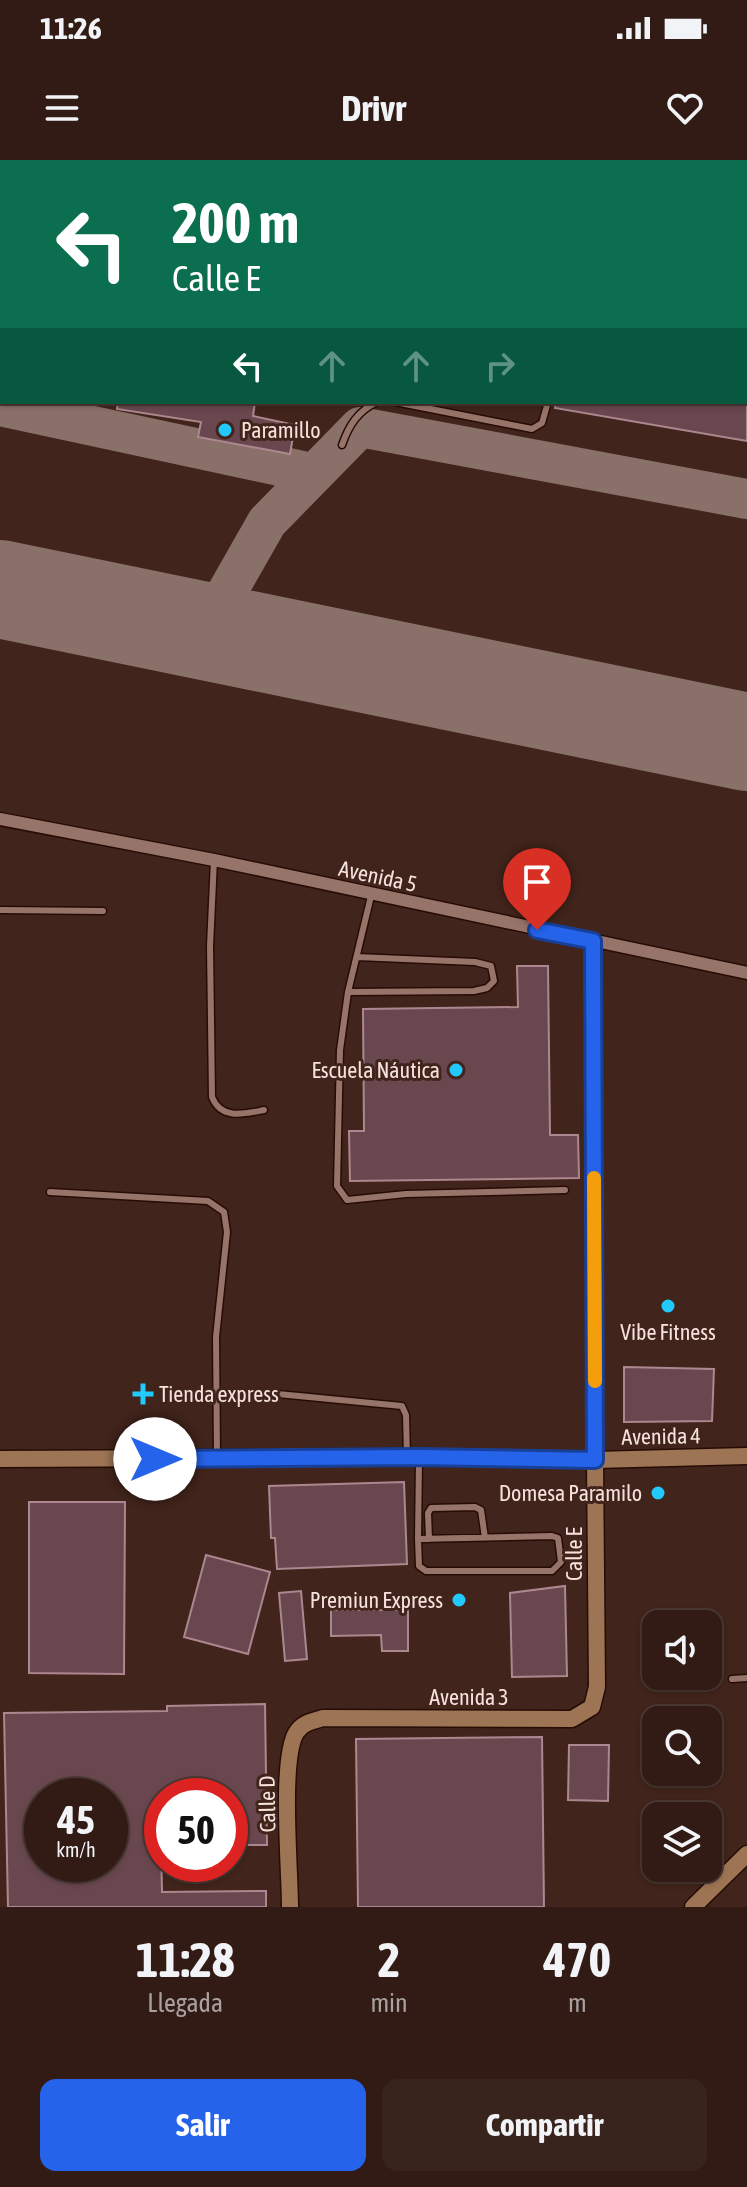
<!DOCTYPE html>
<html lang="es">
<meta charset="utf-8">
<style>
:root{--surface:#311b14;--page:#39241d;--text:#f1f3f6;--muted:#a8a1a0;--line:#4c3934;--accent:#2563eb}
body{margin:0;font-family:"Asap Condensed",sans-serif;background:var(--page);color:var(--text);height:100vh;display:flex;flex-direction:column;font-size:30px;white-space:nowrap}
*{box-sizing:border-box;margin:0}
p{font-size:26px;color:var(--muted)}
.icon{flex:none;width:44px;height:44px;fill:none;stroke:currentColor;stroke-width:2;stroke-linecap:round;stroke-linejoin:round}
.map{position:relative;height:1747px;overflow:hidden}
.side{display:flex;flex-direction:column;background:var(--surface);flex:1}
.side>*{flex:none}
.top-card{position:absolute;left:0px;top:0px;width:748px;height:244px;box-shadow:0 2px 6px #0004,0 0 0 2px var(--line);background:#0b6e4f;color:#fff;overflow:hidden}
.tools{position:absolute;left:642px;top:1450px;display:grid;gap:16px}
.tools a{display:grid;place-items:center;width:80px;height:80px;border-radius:16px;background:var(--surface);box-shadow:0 2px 6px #0004,0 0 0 2px var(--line);font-size:40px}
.speed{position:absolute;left:24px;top:1618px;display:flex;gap:16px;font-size:40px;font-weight:700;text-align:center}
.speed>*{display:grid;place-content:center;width:104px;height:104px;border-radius:50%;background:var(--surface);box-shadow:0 2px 6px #0004,0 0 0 2px var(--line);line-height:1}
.speed small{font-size:20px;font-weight:400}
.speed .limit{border:12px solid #d22;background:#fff;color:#111}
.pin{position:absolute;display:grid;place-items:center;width:68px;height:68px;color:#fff;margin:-82px -34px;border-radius:50% 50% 50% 0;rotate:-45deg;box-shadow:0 0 8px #0007}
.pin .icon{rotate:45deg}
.me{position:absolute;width:88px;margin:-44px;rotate:90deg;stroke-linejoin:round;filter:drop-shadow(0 0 6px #0008)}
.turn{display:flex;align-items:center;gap:28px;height:168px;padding:0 40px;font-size:36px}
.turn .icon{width:104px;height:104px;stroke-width:2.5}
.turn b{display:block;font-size:56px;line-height:68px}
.lanes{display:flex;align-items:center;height:76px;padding:0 40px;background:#0003;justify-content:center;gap:40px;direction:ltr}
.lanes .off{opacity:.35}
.eta{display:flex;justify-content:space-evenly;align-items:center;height:136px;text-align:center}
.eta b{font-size:48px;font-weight:700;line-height:56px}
.button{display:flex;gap:16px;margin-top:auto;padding:16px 40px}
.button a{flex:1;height:92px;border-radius:16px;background:var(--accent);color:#fff;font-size:32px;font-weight:700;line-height:92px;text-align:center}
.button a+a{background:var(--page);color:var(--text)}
.status{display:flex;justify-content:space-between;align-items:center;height:56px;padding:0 40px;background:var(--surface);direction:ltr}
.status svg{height:22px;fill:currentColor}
header{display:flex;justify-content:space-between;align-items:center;height:104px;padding:0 40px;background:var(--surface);font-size:36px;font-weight:700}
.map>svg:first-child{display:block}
</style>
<div class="status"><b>11:26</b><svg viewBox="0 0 49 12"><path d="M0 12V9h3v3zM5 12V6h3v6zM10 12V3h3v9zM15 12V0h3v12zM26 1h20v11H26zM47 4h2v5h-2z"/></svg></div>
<header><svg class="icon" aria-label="menu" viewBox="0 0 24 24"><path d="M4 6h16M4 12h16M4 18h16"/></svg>Drivr<svg class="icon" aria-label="heart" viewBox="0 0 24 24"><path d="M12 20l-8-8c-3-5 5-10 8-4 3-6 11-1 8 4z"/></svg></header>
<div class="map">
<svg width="747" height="1747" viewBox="0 0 747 1747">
<rect width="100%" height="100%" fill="#41241b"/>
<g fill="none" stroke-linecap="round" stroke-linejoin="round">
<!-- taxiway -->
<path stroke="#897068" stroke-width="40" d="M0,246L312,313
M205,471L267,362L360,267L747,339"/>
<!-- runway -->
<path stroke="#897068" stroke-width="98" d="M0,429L747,582"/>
</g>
<!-- building -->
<path fill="#69474f" stroke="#ad878f" stroke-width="2" fill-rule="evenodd" d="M118,242H255L253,256L295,265L290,294L198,277L201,262L117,249Z
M556,242H747V281L555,248Z
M517,806H548L550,975H578L579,1018L350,1021L349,971H364L363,849L518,847Z
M624,1207L714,1209L712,1261L624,1262Z
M404,1322L407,1404L277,1409L275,1378H271L269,1326Z
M29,1342H125L124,1514L29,1513Z
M206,1395L270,1412L248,1494L184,1477Z
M565,1426L567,1516L512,1517L510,1433Z
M301,1431L307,1499L285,1501L279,1433Z
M331,1450H408V1491H382L381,1475L331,1476Z
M265,1544L267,1685H230V1636H160L162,1732L266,1731V1747H8L4,1553L167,1551V1546ZM42,1636H110V1704H42Z
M542,1577L544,1747H358L356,1579Z
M569,1585H609L608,1641L568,1640Z"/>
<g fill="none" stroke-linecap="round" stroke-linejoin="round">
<defs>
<path id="lane" d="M710,2L712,0
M746,135H747
M395,242L532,269L542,263L548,242
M342,285C349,265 358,251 377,242
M214,700L210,786L212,937C221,960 244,954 264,950
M371,736L348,832L340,890L337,1026L347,1040L406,1034L565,1030
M0,750L103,751
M348,832L474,831L487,828L494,821L491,806L475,802L357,797
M50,1032L208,1041L224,1052L227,1072L216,1177L217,1295
M278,1234L402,1246L406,1255L407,1297
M418,1379L419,1406L426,1411H552L561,1402L558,1378L552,1376L418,1379L419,1300
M429,1379L428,1353L431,1348L475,1347L481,1350L485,1378
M732,1519L747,1518"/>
<path id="street" d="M46,0V2
M75,0V2
M135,0V2
M231,0V2
M330,0V2
M433,0V2
M0,65H2
M0,659L214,700L747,813
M593,781L595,1300"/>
<path id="secondary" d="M0,1299L407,1297L595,1300L747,1296
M290,1747C290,1710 280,1600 296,1573C302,1563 312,1561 323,1558L572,1559L592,1547L597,1527L595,1300
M693,1747L747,1694"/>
</defs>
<!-- lane casing -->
<use href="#lane" stroke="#270c05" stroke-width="9"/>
<!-- street casing -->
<use href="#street" stroke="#270c05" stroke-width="15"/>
<!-- secondary casing -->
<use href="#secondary" stroke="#270c05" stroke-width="19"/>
<!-- lane -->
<use href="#lane" stroke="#977469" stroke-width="6"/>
<!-- street -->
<use href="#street" stroke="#977469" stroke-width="12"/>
<!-- secondary -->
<use href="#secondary" stroke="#9e7554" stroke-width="16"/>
</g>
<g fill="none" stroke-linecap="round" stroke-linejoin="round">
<defs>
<path id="route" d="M155,1299L419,1297L595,1300L593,781L537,770"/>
</defs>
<!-- route casing -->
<use href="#route" stroke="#184099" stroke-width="20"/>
<!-- route -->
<use href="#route" stroke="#2563eb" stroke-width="14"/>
<!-- slow -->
<path stroke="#f59e0b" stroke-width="14" d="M594,1018L595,1221"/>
</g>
<!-- markers -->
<g fill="#22c9fd" stroke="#41241b" stroke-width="3">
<circle cx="225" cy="270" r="8"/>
<circle cx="456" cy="910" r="8"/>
<circle cx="668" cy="1146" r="8"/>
<path d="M139 1222h8v8h8v8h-8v8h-8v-8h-8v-8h8z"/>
<circle cx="658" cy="1333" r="8"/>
<circle cx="459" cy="1440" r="8"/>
</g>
<g text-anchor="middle" stroke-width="6" stroke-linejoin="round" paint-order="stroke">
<!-- poi labels -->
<g font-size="22" fill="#f6e2dc" stroke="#41241b" text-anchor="end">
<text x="241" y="278" text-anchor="start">Paramillo</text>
<text x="440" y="918">Escuela Náutica</text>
<text x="668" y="1180" text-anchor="middle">Vibe Fitness</text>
<text x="159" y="1242" text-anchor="start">Tienda express</text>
<text x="642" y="1341">Domesa Paramilo</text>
<text x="443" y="1448">Premiun Express</text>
</g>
<!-- street labels -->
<g font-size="22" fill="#f6e2dc" stroke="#41241b">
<text transform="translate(378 716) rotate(12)" y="8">Avenida 5</text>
<text transform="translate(661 1276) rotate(-1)" y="8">Avenida 4</text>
<text transform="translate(574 1394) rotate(-90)" y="8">Calle E</text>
<text x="469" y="1545">Avenida 3</text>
<text transform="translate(267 1644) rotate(-91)" y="8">Calle D</text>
</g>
</g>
</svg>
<div class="tools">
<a><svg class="icon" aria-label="sound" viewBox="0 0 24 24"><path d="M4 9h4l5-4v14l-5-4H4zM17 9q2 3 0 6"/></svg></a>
<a><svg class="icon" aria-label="search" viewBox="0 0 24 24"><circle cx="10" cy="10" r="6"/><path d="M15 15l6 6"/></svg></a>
<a><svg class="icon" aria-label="layers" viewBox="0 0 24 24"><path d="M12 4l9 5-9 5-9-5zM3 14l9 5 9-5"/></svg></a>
</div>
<div class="speed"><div>45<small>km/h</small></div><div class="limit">50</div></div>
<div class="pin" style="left:537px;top:770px;background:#d93025"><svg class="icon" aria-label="arrive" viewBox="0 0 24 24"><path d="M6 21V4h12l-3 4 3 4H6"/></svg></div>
<svg class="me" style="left:155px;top:1299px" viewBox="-20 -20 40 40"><circle r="19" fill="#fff"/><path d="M0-13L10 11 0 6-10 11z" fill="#2563eb"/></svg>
<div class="top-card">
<div class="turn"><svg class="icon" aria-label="left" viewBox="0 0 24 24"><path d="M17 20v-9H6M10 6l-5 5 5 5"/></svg><div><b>200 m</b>Calle E</div></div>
<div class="lanes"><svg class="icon" aria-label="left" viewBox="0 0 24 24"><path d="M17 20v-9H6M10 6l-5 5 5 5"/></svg><svg class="icon off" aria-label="ahead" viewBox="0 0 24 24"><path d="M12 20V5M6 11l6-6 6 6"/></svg><svg class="icon off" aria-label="ahead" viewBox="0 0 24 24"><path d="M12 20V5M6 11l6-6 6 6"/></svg><svg class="icon off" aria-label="right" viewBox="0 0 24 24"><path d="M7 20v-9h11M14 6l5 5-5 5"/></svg></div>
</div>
</div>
<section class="side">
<div class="eta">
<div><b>11:28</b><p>Llegada</p></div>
<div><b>2</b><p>min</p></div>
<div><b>470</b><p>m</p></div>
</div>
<div class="button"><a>Salir</a><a>Compartir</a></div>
</section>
